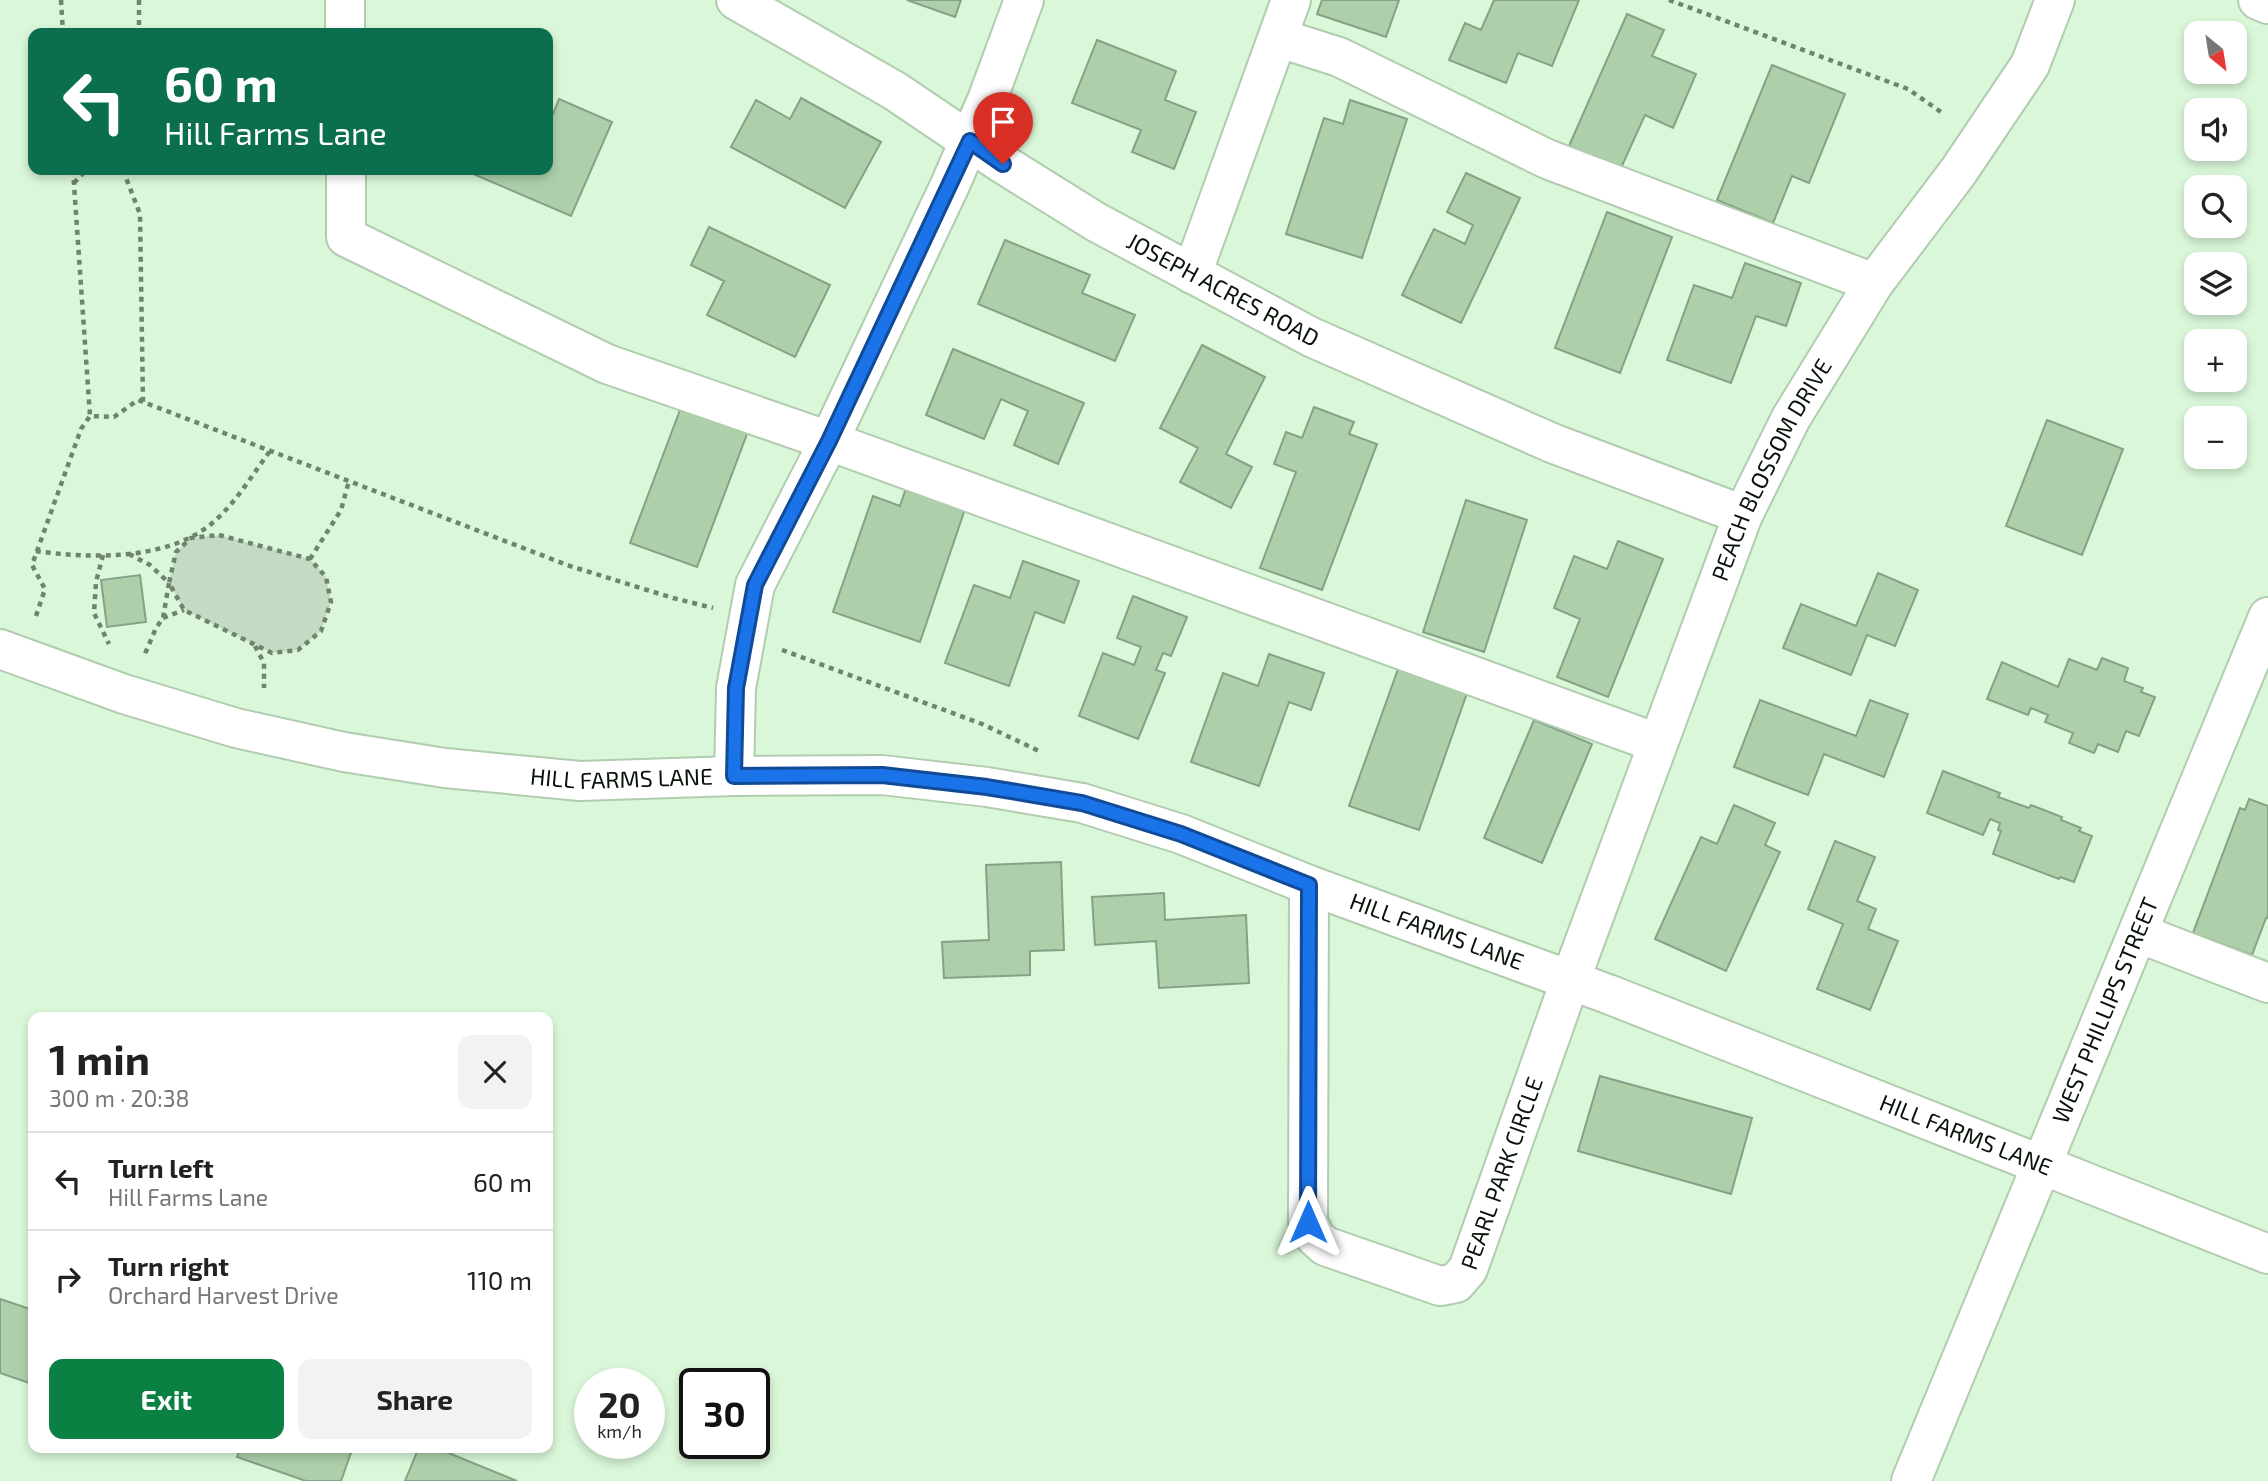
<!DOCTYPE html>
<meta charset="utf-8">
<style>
:root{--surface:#fff;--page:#f2f2f2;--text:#222;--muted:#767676;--line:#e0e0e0;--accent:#0b8043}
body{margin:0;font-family:"Exo 2",sans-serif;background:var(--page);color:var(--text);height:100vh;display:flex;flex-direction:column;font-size:26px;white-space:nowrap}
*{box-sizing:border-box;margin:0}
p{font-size:23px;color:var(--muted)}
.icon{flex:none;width:38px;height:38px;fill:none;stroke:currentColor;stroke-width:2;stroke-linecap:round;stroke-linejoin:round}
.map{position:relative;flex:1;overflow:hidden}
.drawer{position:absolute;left:28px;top:1012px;width:525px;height:441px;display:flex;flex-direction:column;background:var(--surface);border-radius:14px;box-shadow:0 4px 10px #0003}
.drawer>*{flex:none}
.banner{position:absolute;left:28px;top:28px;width:525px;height:147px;border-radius:14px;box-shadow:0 4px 10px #0003;background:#0b6e4f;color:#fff;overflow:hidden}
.needle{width:46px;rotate:150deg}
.buttons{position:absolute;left:2184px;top:21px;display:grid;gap:14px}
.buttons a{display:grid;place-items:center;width:63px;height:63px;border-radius:14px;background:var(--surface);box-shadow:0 4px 10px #0003;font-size:35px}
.speed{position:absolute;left:574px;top:1368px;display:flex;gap:14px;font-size:35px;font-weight:700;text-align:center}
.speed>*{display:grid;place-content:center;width:91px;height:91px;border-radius:50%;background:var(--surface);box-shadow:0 4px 10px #0003;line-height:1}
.speed small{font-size:18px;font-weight:400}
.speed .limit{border:4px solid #111;border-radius:10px;background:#fff;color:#111}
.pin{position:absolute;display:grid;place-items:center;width:60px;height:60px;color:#fff;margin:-72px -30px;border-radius:50% 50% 50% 0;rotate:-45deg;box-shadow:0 0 7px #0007}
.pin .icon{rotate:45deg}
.me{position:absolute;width:77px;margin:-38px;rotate:0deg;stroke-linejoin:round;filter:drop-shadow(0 0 5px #0008)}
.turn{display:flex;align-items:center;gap:24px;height:147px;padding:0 21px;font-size:32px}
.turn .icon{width:91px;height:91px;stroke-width:2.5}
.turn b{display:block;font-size:49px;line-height:60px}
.round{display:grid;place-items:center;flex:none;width:74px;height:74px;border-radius:14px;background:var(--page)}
.summary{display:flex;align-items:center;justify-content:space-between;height:119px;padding:0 21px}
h1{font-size:42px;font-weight:700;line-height:52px}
.button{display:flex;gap:14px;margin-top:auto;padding:14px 21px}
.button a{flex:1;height:80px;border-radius:14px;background:var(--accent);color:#fff;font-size:28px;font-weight:700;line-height:80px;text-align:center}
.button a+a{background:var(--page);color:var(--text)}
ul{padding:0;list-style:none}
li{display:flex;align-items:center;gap:21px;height:98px;padding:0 21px;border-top:2px solid var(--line)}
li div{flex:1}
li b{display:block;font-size:26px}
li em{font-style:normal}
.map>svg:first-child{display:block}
</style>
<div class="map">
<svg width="2268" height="1481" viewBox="0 0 2268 1481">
<rect width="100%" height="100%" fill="#daf7d9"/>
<!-- green -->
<path fill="#c4dac2" d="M219,535L310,559L326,577L331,602L321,631L298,650L272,653L184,610L169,583L176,552L191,538Z"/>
<!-- building -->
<path fill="#add0ab" stroke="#86a185" stroke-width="2" d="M907,0H961L955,17Z
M1322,0H1399L1386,37L1317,14Z
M1494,0H1579L1552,66L1518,53L1506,83L1449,60L1465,23L1481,30Z
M1627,14L1664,30L1652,56L1696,74L1673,128L1645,115L1621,168L1569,146Z
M1097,40L1176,71L1165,100L1196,112L1174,169L1132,152L1141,130L1072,103Z
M1772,65L1845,94L1809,183L1792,176L1773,223L1717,200Z
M801,98L881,142L845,208L731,147L756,100L790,119Z
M559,99L612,122L571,216L464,170H548V111L553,114Z
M1350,100L1407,119L1362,258L1286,234L1324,118L1343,124Z
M1466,173L1520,198L1461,323L1402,295L1434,229L1465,244L1473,225L1447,212Z
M1607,212L1672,237L1620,373L1555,348Z
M709,227L830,285L795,357L707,315L724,281L691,265Z
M1005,240L1090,275L1082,293L1135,315L1115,361L978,304Z
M1745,263L1801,283L1786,326L1756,316L1731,383L1667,360L1694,285L1732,298Z
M1202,345L1265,377L1226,454L1252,467L1231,508L1180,482L1198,448L1160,428Z
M953,349L1084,403L1058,464L1014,445L1028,411L1001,399L984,439L926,415Z
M683,402L750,426L697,567L630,543Z
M1314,407L1354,422L1349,434L1377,444L1322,590L1260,568L1296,472L1274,464L1286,432L1302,438Z
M2047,420L2123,449L2082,555L2006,526Z
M907,485L966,506L920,642L833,612L873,496L900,506Z
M1466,500L1527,520L1484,652L1423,632Z
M1618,541L1663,559L1608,697L1557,677L1580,619L1554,608L1574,556L1607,569Z
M1023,561L1079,581L1064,623L1035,612L1009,686L945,663L974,585L1010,598Z
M1878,573L1918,590L1895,646L1867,635L1851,675L1783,648L1801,604L1856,626Z
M140,575L146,622L107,627L101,580Z
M1133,596L1187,617L1171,656L1163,653L1156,670L1165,673L1138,739L1079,716L1103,653L1134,665L1141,647L1117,638Z
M1269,654L1324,673L1311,710L1289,702L1259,786L1191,762L1223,673L1258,686Z
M2102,658L2128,668L2124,681L2143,688L2141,692L2155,697L2139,736L2126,731L2118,752L2098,744L2094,753L2069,743L2073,733L2045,722L2048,715L2031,708L2028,715L1987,699L2002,662L2058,687L2069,659L2097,670Z
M1398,669L1467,693L1419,830L1349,806Z
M1760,700L1856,736L1870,700L1908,714L1884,777L1824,754L1808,795L1734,767Z
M1534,720L1592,744L1542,863L1484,838Z
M1943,771L2000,793L1998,797L2029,808L2031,805L2062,817L2061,820L2081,828L2079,831L2092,836L2074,882L2060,877L2059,879L1993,854L2001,831L1998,830L2000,823L1990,819L1983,835L1927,813Z
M2249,799L2268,806V918H2266L2252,955L2193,933L2240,808L2245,810Z
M1734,805L1775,823L1765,845L1780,852L1726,971L1655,939L1701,837L1717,844Z
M1835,841L1875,857L1857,901L1876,909L1868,929L1898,941L1870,1010L1817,989L1843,924L1808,909Z
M1061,862L1064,950L1030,951V975L944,978L942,942L989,940L986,865Z
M1164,893L1165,920L1246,915L1249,983L1159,988L1156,941L1095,945L1092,897Z
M1600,1076L1752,1118L1731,1194L1578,1151Z
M0,1299L33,1310V1379L32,1384L0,1373Z
M241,1447H353L341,1481H306L237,1457Z
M419,1447H434L517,1481H405Z"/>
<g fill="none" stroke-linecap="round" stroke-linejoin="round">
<defs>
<g id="minor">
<path d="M345,0V33"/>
<path id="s1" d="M736,0L895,91L1003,164L1096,222L1311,337L1552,443L1743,515"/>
<path d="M1279,38L1339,57L1547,159L1874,283"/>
<path d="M346,170V237L607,364L829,441L1657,743"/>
<path d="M1192,274L1291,0"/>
<path id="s2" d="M0,649L124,694L236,728L344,752L445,768L580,781L734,776L882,775L987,787L1082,803L1181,834L1309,885L1608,994L2268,1254"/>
<path d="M734,776L736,688L755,585L829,441L950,185L987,100L1024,0"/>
<path id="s3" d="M1309,885L1308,1222L1315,1237L1325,1246L1440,1286L1456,1283L1468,1269L1570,981L1743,515L1791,418L1874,283L1958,172L2030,65L2055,0"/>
<path d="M2138,933L2268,983"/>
<path id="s4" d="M1911,1481L2268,617"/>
</g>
<path id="major" d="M2258,0L2268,4"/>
</defs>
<!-- minor casing -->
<use href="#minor" stroke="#b1ccaf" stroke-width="42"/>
<!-- major casing -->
<use href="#major" stroke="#b1ccaf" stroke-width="42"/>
<!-- path -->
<path stroke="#6f836f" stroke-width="4.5" stroke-dasharray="5 5" stroke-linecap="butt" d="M61,0L63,33
M139,0V33
M1669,0L1908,89L1941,112
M73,170L90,416
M123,170L140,214L143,402
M74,183L86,170
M219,535L310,559L326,577L331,602L321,631L298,650L272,653L184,610L169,583L176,552L191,538Z
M36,551C93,559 172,561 217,519C238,499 253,474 270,451
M129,554L150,565L169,583L163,618L156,628L144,656
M103,555L96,582L94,613L109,644
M310,559L341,510L349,481
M36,616L45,589L32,565L81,429L90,416L114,417L138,400L570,566L673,598L713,608
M163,618L184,610
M255,646L264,663V688
M782,650L982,724L1041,752"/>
<!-- minor -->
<use href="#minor" stroke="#fff" stroke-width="38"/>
<!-- major -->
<use href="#major" stroke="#fff" stroke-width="38"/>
</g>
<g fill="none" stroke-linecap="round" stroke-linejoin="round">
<defs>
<path id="route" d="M1003,164L970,141L829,441L755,585L736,688L734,776L882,775L987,787L1082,803L1181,834L1309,885L1308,1222"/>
</defs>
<!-- route casing -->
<use href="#route" stroke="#114b97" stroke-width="18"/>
<!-- route -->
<use href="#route" stroke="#1a73e8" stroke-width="12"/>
</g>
<g text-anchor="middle" stroke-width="5" stroke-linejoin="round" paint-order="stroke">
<!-- street labels -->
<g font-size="23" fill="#091309" stroke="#daf7d9">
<text dy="8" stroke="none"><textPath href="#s1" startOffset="567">JOSEPH ACRES ROAD</textPath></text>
<text dy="8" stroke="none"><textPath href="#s3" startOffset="1379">PEACH BLOSSOM DRIVE</textPath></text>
<text dy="8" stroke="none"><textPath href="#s2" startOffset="639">HILL FARMS LANE</textPath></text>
<text dy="8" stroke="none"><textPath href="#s2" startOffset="1479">HILL FARMS LANE</textPath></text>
<text dy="8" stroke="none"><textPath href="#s4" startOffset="509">WEST PHILLIPS STREET</textPath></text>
<text dy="8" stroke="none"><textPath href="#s2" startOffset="2046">HILL FARMS LANE</textPath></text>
<text dy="8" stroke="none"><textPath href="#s3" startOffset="625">PEARL PARK CIRCLE</textPath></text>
</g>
</g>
</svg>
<div class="buttons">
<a><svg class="needle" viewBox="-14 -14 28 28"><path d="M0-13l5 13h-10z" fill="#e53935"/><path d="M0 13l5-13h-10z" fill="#767676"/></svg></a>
<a><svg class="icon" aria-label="sound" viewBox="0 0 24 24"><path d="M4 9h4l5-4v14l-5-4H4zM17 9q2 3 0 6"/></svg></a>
<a><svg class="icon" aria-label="search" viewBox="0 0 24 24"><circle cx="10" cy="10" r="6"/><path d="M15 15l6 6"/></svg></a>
<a><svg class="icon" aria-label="layers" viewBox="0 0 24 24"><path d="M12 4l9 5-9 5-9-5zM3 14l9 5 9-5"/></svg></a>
<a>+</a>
<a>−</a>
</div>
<div class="speed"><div>20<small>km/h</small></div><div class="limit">30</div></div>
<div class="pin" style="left:1003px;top:164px;background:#d93025"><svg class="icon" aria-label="arrive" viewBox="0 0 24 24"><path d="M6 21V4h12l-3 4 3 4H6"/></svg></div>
<svg class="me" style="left:1308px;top:1222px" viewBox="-20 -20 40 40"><path d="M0-17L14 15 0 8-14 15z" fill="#1a73e8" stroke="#fff" stroke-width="4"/></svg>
<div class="banner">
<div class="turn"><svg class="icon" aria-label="left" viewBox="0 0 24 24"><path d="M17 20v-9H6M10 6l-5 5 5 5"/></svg><div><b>60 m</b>Hill Farms Lane</div></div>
</div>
<section class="drawer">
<div class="summary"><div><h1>1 min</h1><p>300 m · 20:38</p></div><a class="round"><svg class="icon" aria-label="close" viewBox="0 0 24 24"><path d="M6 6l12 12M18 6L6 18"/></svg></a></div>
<ul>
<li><svg class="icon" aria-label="left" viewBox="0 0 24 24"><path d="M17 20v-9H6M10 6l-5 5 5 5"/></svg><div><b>Turn left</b><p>Hill Farms Lane</p></div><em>60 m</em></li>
<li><svg class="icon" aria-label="right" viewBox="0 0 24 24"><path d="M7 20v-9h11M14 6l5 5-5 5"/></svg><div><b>Turn right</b><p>Orchard Harvest Drive</p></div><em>110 m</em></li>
</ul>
<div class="button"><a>Exit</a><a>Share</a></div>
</section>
</div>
